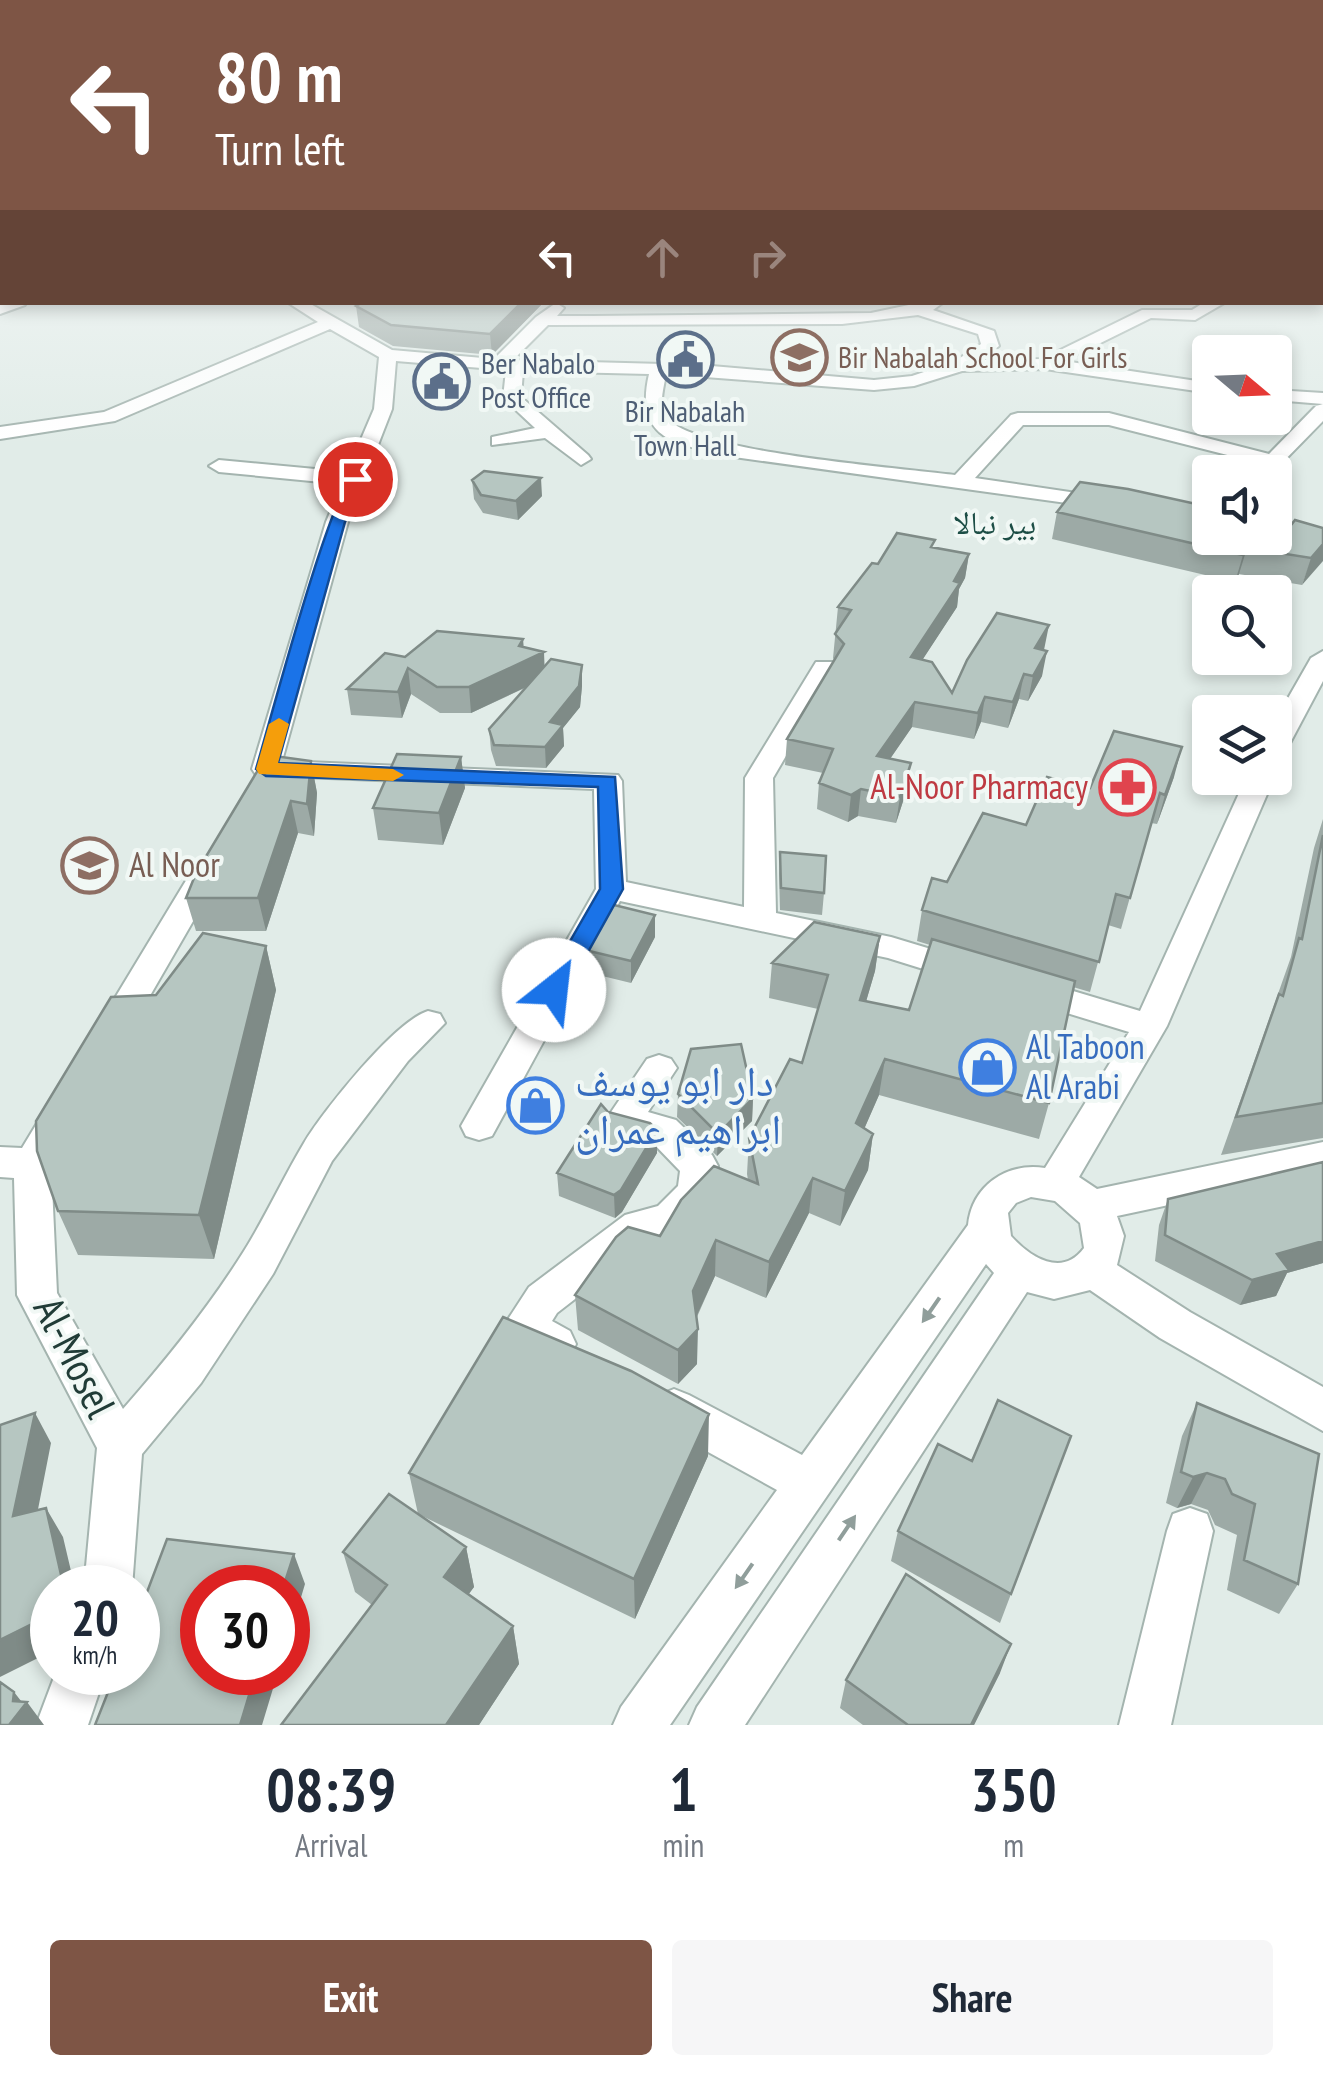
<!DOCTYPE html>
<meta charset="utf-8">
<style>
:root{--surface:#fff;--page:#f6f6f7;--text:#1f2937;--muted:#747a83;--accent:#7e5545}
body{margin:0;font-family:"PT Sans Narrow","Noto Naskh Arabic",sans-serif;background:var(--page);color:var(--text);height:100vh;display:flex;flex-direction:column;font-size:38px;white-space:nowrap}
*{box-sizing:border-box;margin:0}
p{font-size:32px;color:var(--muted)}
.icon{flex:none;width:55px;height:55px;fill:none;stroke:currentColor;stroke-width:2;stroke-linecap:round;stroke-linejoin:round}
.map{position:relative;height:1725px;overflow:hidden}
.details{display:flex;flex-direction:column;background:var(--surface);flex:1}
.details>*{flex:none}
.guide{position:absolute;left:0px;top:0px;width:1325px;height:305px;box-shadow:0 5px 15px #0003;background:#7e5545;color:#fff;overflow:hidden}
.needle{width:65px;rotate:109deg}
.tools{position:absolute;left:1192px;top:335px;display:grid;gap:20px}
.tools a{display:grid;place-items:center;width:100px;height:100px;border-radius:10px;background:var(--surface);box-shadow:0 5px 15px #0003;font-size:50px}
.speed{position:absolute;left:30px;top:1565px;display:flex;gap:20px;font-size:50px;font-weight:700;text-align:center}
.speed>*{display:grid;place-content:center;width:130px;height:130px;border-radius:50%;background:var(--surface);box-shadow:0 5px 15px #0003;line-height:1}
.speed small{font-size:25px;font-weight:400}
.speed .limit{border:15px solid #d22;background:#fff;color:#111}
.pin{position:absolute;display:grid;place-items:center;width:85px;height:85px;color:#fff;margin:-42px;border:5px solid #fff;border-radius:50%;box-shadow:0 2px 10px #0007}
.me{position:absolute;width:110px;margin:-55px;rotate:29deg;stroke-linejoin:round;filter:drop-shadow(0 0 8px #0008)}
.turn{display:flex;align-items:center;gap:35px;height:210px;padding:0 50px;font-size:45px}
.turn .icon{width:130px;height:130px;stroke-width:2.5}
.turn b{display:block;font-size:70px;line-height:85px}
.lanes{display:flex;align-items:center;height:95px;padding:0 50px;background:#0003;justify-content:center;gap:50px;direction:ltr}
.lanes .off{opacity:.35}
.eta{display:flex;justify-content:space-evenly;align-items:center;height:170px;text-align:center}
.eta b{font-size:60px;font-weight:700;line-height:70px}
.button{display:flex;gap:20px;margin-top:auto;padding:20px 50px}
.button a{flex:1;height:115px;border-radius:10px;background:var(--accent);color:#fff;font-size:40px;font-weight:700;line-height:115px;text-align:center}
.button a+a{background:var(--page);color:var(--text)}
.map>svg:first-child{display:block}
</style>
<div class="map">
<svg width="1323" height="1725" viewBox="0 0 1323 1725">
<rect width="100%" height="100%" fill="#e1ece8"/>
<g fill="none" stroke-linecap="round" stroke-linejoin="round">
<defs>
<path id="minor" d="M0,204H2V208H0Z
M1323,240V249H1322V240Z
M27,302L25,305L0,314V304Z
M287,302H307L392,350L494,359L536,317L556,303L564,308L557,316H592L871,313L923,302H944L933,310L994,331L999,346L980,360L1042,359L1142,310H1192L1205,302H1226L1195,320L1151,318L1064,361L1210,383V393L1045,369L962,371L914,386L874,390L666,374C664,388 657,407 668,419C699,453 901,468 955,475L1011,415L1018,413H1109L1269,454L1316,406L1323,404L1275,400V390L1323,393V421L1273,472H1252L1259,463L1109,425H1023L975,478L1117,499L1120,503L1110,509L734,457C680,444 633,443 649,374L523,371L521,397L588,455L591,459L581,465L545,438L492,445V437L535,428L503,398L506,370L396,361L392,409L348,522L282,761L618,775L622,781L626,882L744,907L745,778L816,662H834L838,667L773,778L776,913L891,937L977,963L981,971L977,979L965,982L888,958L620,901L492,1136L479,1140L466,1136L461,1126L596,889L594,789L256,775L252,769L326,522L342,484L219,472L209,466L219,460L347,472L374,409L379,357L330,329L115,421L0,439V427L104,412L318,322ZM918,315L978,334L981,344L954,362L912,376L874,380L700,365L513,360L548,325L842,324Z
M1323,651V681L1289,745L1275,753V721L1311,658Z
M1246,778H1274L1167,1026L1079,1177L1097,1189L1323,1142V1172L1117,1216L1124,1236L1117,1265L1190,1312L1323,1387V1431L1160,1338L1090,1290L1054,1299L1027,1292L745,1725H689L697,1707L994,1273L986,1264L670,1725H613L621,1707L777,1490L659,1425L652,1410L659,1395L674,1389L689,1395L802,1455L968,1225C972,1186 1006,1162 1045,1168L1129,1032L1021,999L1016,991L1021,983L1033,979L1140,1011ZM1031,1197L1055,1201L1080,1223L1084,1248C1062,1278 1030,1257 1011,1236L1008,1213L1016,1203Z
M207,861L218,864L222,871L125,1039L113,1043L101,1039L96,1030L101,1021L196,864Z
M428,1011L440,1014L445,1023L408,1061L332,1161L273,1274L201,1383L142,1454L132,1588H84L97,1448L17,1295L14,1178L0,1177V1147L22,1148L45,1110L58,1106L71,1110L76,1120L51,1164L57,1293L123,1409C167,1359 209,1307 244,1251C266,1216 283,1178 304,1143C323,1111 395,1021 428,1011Z
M659,1055L671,1059L677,1068L648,1112L676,1120L712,1155L718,1166L716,1192L684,1231L651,1240L557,1313L552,1321L570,1331L576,1344L570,1357L555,1363L509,1340L503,1327L529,1287L625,1215L658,1206L678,1186L680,1171L652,1142L610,1131L605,1121L647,1059Z
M1190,1508L1207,1514L1213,1531L1171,1725H1119L1167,1531L1173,1514Z
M56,1672H106L88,1725H36Z"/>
</defs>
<!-- minor casing -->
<use href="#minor" stroke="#a4b4af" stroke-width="4"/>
<!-- minor -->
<use href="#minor" fill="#fff" fill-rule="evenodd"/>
</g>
<!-- wall -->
<path fill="#9daaa6" d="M544,302L492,355L393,346L359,327L356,306Z
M472,480L542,496L518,520L483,513L474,499Z
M1057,512L1291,525L1323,528L1302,585L1239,574L1235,582L1052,539Z
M934,548L969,554L965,578L959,589L957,607L922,660L952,693L1044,650L1042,676L1028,701L1019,699L1008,728L981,722L974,739L912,727L890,759L907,789L896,823L858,816L848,822L817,809L819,783L823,773L785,765L787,739L834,660L833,658L838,607L878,564Z
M524,647L545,666L582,665V686L580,707L563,728L564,746L546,768L496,766L491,750L489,729L527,687L471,713H440L411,694L402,718L351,715L347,689L405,657Z
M461,757L465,788L443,845L378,840L373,808Z
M311,761L317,793L314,836L298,833L266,931H196L186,898Z
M1174,777L1157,824L1151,823L1121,929L1108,925L1090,992L1073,987L1049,1103L1039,1139L879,1095L864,1129L873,1134L868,1170L840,1226L809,1213L766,1298L715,1276L697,1317V1364L678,1384L578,1330L575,1295L660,1236L748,1180L747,1174L749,1138L802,1063L818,1009L769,998L772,963L880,936L875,971L866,1001L909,1010L930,945L917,941L922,910L947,882L1026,825L1090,788Z
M1323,819V1138L1221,1155L1291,957L1314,848Z
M780,852L824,893L822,915L780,910L779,874Z
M655,937L631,983L586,972L585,950Z
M266,946L276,990L214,1259L78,1255L58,1211L156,995Z
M678,1094L753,1098L752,1121L717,1156L677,1117Z
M608,1112L657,1130V1153L622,1212L615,1218L559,1196L557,1173Z
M1323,1162V1263L1287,1273L1276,1296L1240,1305L1155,1261L1159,1225L1168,1199Z
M1197,1403L1319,1454L1298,1584L1279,1614L1227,1590L1237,1535L1215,1525L1208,1510L1191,1504L1177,1508L1166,1503L1182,1436Z
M1071,1436L1000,1623L891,1561L898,1531Z
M708,1456L635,1619L418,1514L409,1473Z
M466,1547L474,1587L468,1594L513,1626L519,1664L479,1725H281L372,1605L355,1592L343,1552Z
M1000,1673L974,1725H863L840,1708L846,1680Z"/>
<!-- shaded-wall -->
<path fill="#7f8b87" d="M522,302H544L492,355L490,334Z
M541,478L542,496L518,520L516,501Z
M1323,544V561L1302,585L1311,558Z
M1247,548L1239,574L1235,582L1243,555Z
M969,554L965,578L959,589L957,607L908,682L911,657Z
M1049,625L1044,650L1035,648Z
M523,639L525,661L544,652L545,678L471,713L469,687L519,646Z
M1047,651L1042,676L1028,701L1033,676Z
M582,665V686L580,707L563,728L564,746L546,768L545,747L550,722Z
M408,668L411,694L402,718L398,692Z
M1024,674L1019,699L1008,728L1013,702Z
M985,697L981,722L974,739L978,713Z
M915,702L912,727L874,782L877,756Z
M1182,747L1174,777L1157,824L1165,795Z
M461,757L465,788L443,845L439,813Z
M311,761L317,793L314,836L307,804Z
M911,763L907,789L896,823L900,797Z
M861,789L858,816L848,822L851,795Z
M291,801L298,833L266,931L258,898Z
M655,915V937L631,983V961Z
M880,936L875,971L856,1036L860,1000Z
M266,946L276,990L214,1259L199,1215Z
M885,1059L879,1095L851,1159L856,1123Z
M753,1098L752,1121L717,1156L718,1134Z
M657,1130V1153L622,1212L615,1218L614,1195Z
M873,1134L868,1170L840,1226L845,1191Z
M813,1178L809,1213L766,1298L769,1262Z
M716,1240L715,1276L692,1326L693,1291Z
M1323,1241V1263L1287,1273L1276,1296L1240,1305L1252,1280L1277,1254Z
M698,1329L697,1364L678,1384V1350Z
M35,1413L51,1443L31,1545L13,1516Z
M709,1414L708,1456L635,1619L634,1579Z
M1207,1473L1191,1504L1177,1508L1193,1477Z
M46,1508L63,1537L75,1588H64Z
M466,1547L474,1587L453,1616L444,1577Z
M294,1554L305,1584L288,1641V1588H283Z
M52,1614V1651L0,1677V1640Z
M513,1626L519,1664L479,1725H446Z
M1011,1644L1000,1673L974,1725H971Z
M256,1672H278L262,1725H240Z
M14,1692L25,1706L27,1702L44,1725H9Z"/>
<!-- building -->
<path fill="#b6c6c1" stroke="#7f8b87" stroke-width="2.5" d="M363,302H522L490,334L391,325L356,306Z
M484,471L541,478L516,501L481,495L472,480Z
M1080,482L1128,489L1210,507V538H1275V521L1291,525L1295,520L1323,528V544L1311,558L1247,548L1243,555L1057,512Z
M897,533L935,540L931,547L969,554L954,581L960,583L911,657L932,662L952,693L967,660L997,613L1049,625L1035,648L1047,651L1033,676L1024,674L1013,702L985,697L978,713L915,702L877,756L911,763L900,797L861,789L851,795L819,783L833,749L787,739L844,644L835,634L851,610L838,607L872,563L878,564Z
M437,631L523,639L519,646L544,652L469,687H437L408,668L398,692L347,689L385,653L405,657Z
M551,659L582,665L579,686L550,722L563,725L545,747L494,745L489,729Z
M1114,731L1182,747L1165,795L1160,793L1130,898L1116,894L1099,962L922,910L932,878L947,882L983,813L1026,825L1047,777L1090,788Z
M397,754L461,757L439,813L373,808Z
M267,755L311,761L307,804L291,801L258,898H186L196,873Z
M1323,835V1103L1236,1117L1279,994L1283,996L1299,938L1302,939Z
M780,852L826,856L824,893L781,888Z
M610,904L655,915L631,961L585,950Z
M814,922L880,936L860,1000L909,1010L932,939L1075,981L1049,1103L885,1059L856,1123L873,1134L845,1191L813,1178L769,1262L716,1240L693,1291L698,1329L678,1350L575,1295L616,1237L628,1227L660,1236L681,1200L714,1166L758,1184L749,1138L790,1059L802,1063L828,975L772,963Z
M203,933L266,946L199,1215L58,1211L37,1151L36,1121L111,997L156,995Z
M741,1044L753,1098L718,1134L678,1094L691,1049Z
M601,1104L608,1112L650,1123L657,1130L621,1190L614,1195L557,1173Z
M1323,1162V1241L1277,1254L1289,1270L1252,1280L1165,1235L1168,1199Z
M503,1317L631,1371L709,1414L634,1579L409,1473Z
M998,1400L1071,1436L1011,1594L898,1531L938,1444L972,1461Z
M1197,1403L1319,1454L1298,1584L1244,1560L1255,1504L1232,1494L1225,1479L1207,1473L1193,1477L1181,1472Z
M35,1413L13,1516L46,1508L64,1588H52V1614L0,1640V1425Z
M389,1494L466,1547L444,1577L513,1626L446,1725H281L387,1585L343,1552Z
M167,1539L294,1554L283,1588H202V1672H256L240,1725H95L116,1672H138V1616Z
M906,1574L1011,1644L971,1725H908L846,1680Z
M0,1682L14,1692L13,1701L27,1702L9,1725H0Z"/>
<!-- one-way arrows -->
<defs><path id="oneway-solid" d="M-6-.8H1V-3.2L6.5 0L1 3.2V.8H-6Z" transform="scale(2.5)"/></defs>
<g fill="#909e9b">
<use href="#oneway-solid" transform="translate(931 1310) rotate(125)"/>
<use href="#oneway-solid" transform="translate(847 1528) rotate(-56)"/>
<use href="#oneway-solid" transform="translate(744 1576) rotate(125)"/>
</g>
<!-- sky -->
<linearGradient id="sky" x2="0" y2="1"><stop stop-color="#81b9df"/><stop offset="0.46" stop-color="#f2f6f5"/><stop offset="1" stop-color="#f2f6f5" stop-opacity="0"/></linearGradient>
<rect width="1323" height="445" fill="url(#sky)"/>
<!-- route -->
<path fill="#1a73e8" stroke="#114b97" stroke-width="2.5" d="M355,474L362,479L345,522L278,763L615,777L623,889L563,997H546L542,990L600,889L598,787L266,776L256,769C268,729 332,485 355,474Z"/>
<!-- slow -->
<path fill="#f59e0b" d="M279,718L289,724L278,763L393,769L404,775L393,781L259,774L256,769L269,724Z"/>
<!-- icons -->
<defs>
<symbol id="school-ring" viewBox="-11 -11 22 22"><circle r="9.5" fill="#f1f8f5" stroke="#8d6e63" stroke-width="1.5"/><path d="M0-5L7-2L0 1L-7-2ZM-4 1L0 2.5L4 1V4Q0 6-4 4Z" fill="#8d6e63"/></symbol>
<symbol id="civic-ring" viewBox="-11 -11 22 22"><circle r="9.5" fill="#f1f8f5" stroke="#5c6f8a" stroke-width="1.5"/><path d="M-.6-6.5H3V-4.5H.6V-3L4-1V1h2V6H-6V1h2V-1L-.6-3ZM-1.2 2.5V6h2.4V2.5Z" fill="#5c6f8a"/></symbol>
<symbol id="pharmacy-ring" viewBox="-11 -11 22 22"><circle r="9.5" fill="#f1f8f5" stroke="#e0444e" stroke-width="1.5"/><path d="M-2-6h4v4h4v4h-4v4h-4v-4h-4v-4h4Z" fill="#e0444e"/></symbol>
<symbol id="shop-ring" viewBox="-11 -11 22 22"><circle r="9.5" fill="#f1f8f5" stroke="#3f7fe0" stroke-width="1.5"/><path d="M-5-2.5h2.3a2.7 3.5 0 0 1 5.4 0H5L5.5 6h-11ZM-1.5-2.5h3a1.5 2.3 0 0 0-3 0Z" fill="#3f7fe0"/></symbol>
</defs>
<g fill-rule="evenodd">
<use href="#school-ring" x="768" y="326" width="63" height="63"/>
<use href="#civic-ring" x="654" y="328" width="63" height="63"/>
<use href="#civic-ring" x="410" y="350" width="63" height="63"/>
<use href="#pharmacy-ring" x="1096" y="756" width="63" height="63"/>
<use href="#school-ring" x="58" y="834" width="63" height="63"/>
<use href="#shop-ring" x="956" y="1036" width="63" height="63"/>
<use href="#shop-ring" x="504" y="1074" width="63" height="63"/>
</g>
<g text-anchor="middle" stroke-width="8" stroke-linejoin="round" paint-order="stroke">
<!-- far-education labels -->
<g font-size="30" fill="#785e54" stroke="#f1f8f5" text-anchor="start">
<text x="838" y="368">Bir Nabalah School For Girls</text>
</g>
<!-- far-service labels -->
<g font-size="30" fill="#4e5e75" stroke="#f1f8f5" text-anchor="start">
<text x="481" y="374">Ber Nabalo<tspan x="481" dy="34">Post Office</tspan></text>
<text x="685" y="422" text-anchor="middle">Bir Nabalah<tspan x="685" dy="34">Town Hall</tspan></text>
</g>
<!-- far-quarter labels -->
<g font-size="32" fill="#1d4e46" stroke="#f1f8f5">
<text x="995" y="534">بير نبالا</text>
</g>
<!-- health labels -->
<g font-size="35" fill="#be3a42" stroke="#f1f8f5" text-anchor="end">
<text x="1088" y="799">Al-Noor Pharmacy</text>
</g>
<!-- education labels -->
<g font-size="35" fill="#785e54" stroke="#f1f8f5" text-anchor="start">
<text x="129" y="877">Al Noor</text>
</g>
<!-- shop labels -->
<g font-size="35" fill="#366cbe" stroke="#f1f8f5" text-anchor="start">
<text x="1026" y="1059">Al Taboon<tspan x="1026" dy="40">Al Arabi</tspan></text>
</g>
<!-- near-shop labels -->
<g font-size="42" fill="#366cbe" stroke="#f1f8f5" text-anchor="start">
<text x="575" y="1096">دار ابو يوسف<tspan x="575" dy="48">ابراهيم عمران</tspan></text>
</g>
<!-- near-street labels -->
<g font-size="42" fill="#213c37" stroke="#f1f8f5">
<text transform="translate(75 1357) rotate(63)" y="15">Al-Mosel</text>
</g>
</g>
</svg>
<div class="tools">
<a><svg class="needle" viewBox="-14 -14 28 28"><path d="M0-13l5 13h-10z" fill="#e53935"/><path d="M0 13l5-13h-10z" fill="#747a83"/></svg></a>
<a><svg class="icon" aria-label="sound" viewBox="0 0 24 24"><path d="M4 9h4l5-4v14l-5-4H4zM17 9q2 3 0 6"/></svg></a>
<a><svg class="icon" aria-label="search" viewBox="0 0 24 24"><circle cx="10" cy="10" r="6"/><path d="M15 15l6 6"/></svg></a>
<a><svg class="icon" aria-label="layers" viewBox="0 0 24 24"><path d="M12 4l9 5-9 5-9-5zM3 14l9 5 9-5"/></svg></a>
</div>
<div class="speed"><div>20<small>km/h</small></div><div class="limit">30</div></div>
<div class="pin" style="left:355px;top:479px;background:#d93025"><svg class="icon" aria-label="arrive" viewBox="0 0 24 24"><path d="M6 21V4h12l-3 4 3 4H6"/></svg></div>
<svg class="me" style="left:554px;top:990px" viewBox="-20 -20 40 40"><circle r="19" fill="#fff"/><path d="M0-13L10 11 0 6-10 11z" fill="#1a73e8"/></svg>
<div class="guide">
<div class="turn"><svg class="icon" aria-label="left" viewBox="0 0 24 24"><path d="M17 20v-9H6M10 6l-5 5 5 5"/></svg><div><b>80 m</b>Turn left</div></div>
<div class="lanes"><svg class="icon" aria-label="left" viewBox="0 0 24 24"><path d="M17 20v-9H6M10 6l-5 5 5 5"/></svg><svg class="icon off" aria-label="ahead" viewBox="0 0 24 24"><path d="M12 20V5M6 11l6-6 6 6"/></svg><svg class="icon off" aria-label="right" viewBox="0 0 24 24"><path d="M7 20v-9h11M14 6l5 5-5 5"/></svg></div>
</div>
</div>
<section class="details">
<div class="eta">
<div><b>08:39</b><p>Arrival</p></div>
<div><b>1</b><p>min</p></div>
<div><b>350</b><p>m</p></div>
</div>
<div class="button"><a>Exit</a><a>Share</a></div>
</section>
